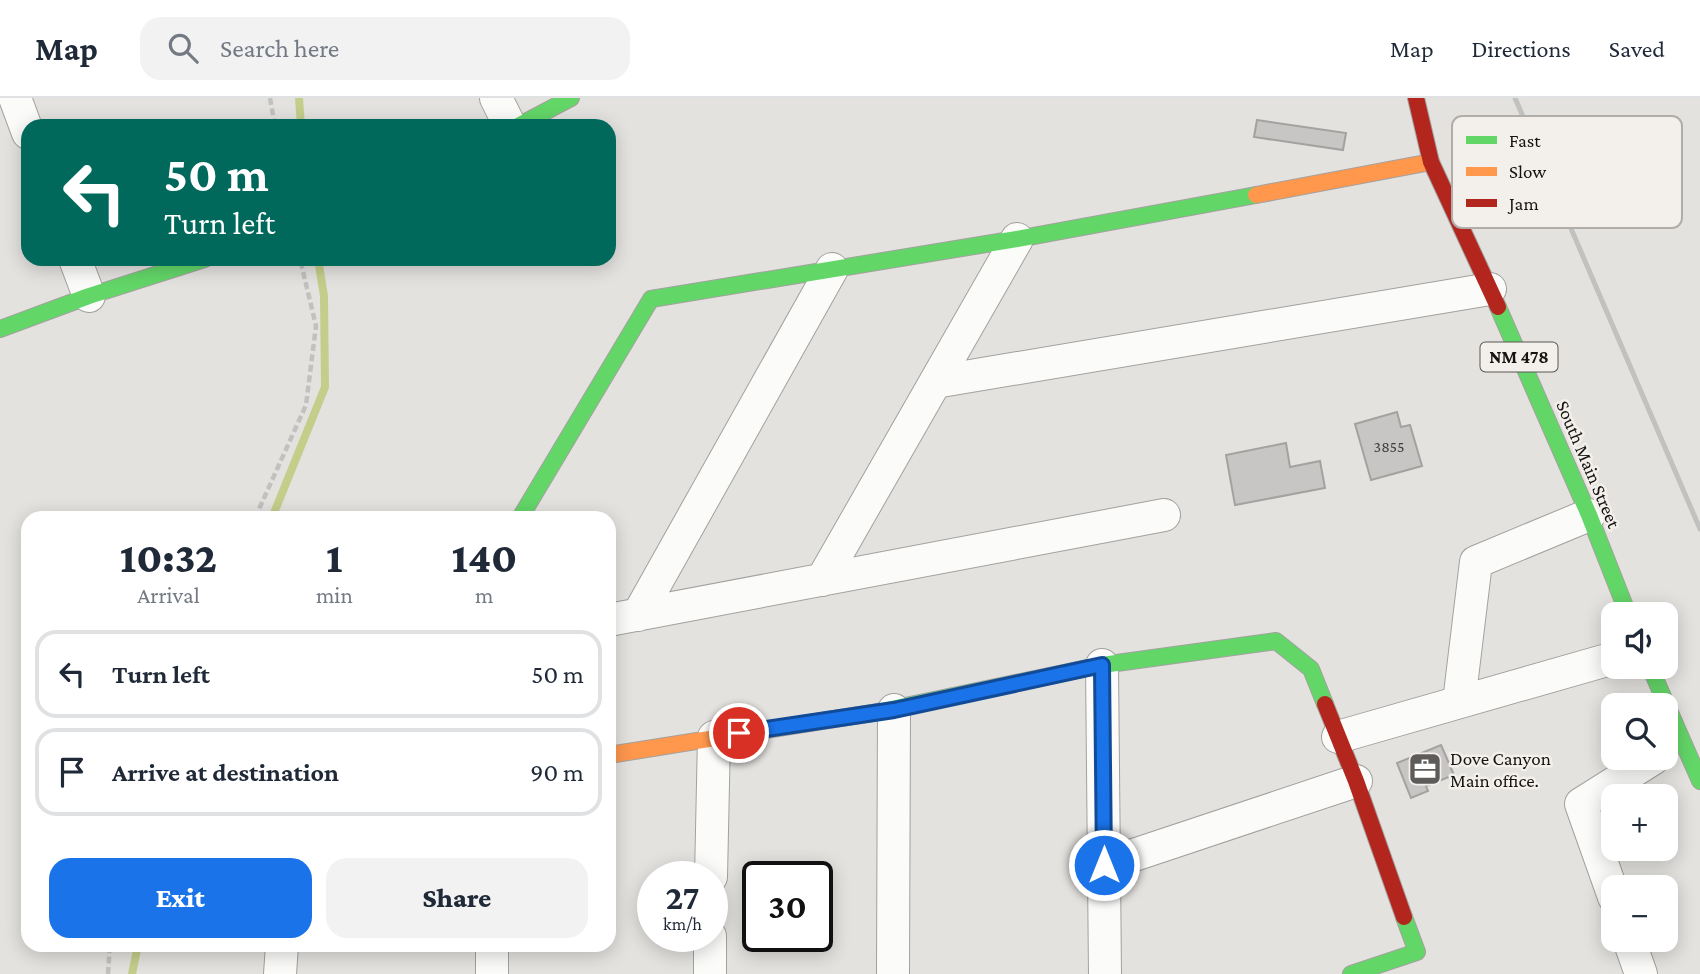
<!DOCTYPE html>
<meta charset="utf-8">
<style>
:root{--surface:#fff;--page:#f2f2f3;--text:#1f2937;--muted:#747a83;--line:#e0e1e3;--accent:#1a73e8}
body{margin:0;font-family:"Crimson Pro",serif;background:var(--page);color:var(--text);height:100vh;display:flex;flex-direction:column;font-size:26px;white-space:nowrap}
*{box-sizing:border-box;margin:0}
p{font-size:23px;color:var(--muted)}
.icon{flex:none;width:38px;height:38px;fill:none;stroke:currentColor;stroke-width:2;stroke-linecap:round;stroke-linejoin:round}
.map{position:relative;flex:1;overflow:hidden}
.sheet{position:absolute;left:21px;top:413px;width:595px;height:441px;display:flex;flex-direction:column;background:var(--surface);border-radius:21px;box-shadow:0 4px 18px #0003}
.sheet>*{flex:none}
.guide{position:absolute;left:21px;top:21px;width:595px;height:147px;border-radius:21px;box-shadow:0 4px 18px #0003;background:#00695c;color:#fff;overflow:hidden}
.buttons{position:absolute;left:1601px;top:504px;display:grid;gap:14px}
.buttons a{display:grid;place-items:center;width:77px;height:77px;border-radius:14px;background:var(--surface);box-shadow:0 4px 18px #0003;font-size:35px}
.speed{position:absolute;left:637px;top:763px;display:flex;gap:14px;font-size:35px;font-weight:700;text-align:center}
.speed>*{display:grid;place-content:center;width:91px;height:91px;border-radius:50%;background:var(--surface);box-shadow:0 4px 18px #0003;line-height:1}
.speed small{font-size:18px;font-weight:400}
.speed .limit{border:4px solid #111;border-radius:10px;background:#fff;color:#111}
.pin{position:absolute;display:grid;place-items:center;width:60px;height:60px;color:#fff;margin:-30px;border:4px solid #fff;border-radius:50%;box-shadow:0 2px 7px #0007}
.me{position:absolute;width:77px;margin:-38px;rotate:0deg;stroke-linejoin:round;filter:drop-shadow(0 0 5px #0008)}
.turn{display:flex;align-items:center;gap:24px;height:147px;padding:0 28px;font-size:32px}
.turn .icon{width:91px;height:91px;stroke-width:2.5}
.turn b{display:block;font-size:49px;line-height:60px}
.eta{display:flex;justify-content:space-evenly;align-items:center;height:119px;text-align:center}
.eta b{font-size:42px;font-weight:800;line-height:49px}
.action{display:flex;gap:14px;margin-top:auto;padding:14px 28px}
.action a{flex:1;height:80px;border-radius:21px;background:var(--accent);color:#fff;font-size:28px;font-weight:800;line-height:80px;text-align:center}
.action a+a{background:var(--page);color:var(--text)}
ul{padding:0;list-style:none}
li{display:flex;align-items:center;gap:21px;height:88px;margin:0 14px 10px;padding:0 14px;border:4px solid var(--line);border-radius:21px}
li div{flex:1}
li b{display:block;font-size:26px}
li em{font-style:normal}
header{display:flex;align-items:center;gap:42px;box-sizing:border-box;height:98px;padding:0 35px;background:var(--surface);border-bottom:2px solid var(--line)}
header strong{font-size:33px}
nav{display:flex;gap:38px;margin-inline-start:auto;font-size:24px}
.search{width:490px;height:63px;background:var(--page);display:flex;align-items:center;gap:18px;box-sizing:border-box;padding:0 24px;border-radius:21px;color:var(--muted);font-size:26px}
.map>svg:first-child{display:block}
</style>
<header>
<strong>Map</strong>
<div class="search"><svg class="icon" aria-label="search" viewBox="0 0 24 24"><circle cx="10" cy="10" r="6"/><path d="M15 15l6 6"/></svg>Search here</div>
<nav><a>Map</a><a>Directions</a><a>Saved</a></nav>
</header>
<div class="map">
<svg width="1700" height="876" viewBox="0 0 1700 876">
<rect width="100%" height="100%" fill="#e4e2df"/>
<g fill="none" stroke-linecap="round" stroke-linejoin="round">
<!-- stream -->
<path stroke="#c4ce8b" stroke-width="8" d="M299,0L301,28
M272,420L325,289L324,198L318,161
M132,876L138,847"/>
</g>
<!-- building -->
<path fill="#c8c6c4" stroke="#a4a2a0" stroke-width="2" d="M1257,22L1346,35L1343,52L1254,39Z
M1397,314L1401,329L1410,327L1422,368L1371,382L1355,326Z
M1286,345L1290,369L1320,363L1325,390L1235,407L1226,357Z
M1441,647L1454,677L1426,688L1428,693L1411,700L1397,665Z"/>
<g fill="none" stroke-linecap="round" stroke-linejoin="round">
<defs>
<path id="street" d="M15,0L28,35
M496,0L510,28
M75,161L89,198
M935,284L1490,191
M822,482L1017,141
M638,517L832,171
M609,522L1164,417
M1102,567L1105,876
M1459,604L1476,464L1589,417
M1338,639L1614,560
M1104,767L1356,683
M711,779L714,639
M1614,799L1581,706L1654,660
M1629,842L1641,876
M280,876L282,847
M492,876V847
M710,876V838
M893,876L894,612"/>
<path id="fast" d="M518,28L571,0
M1498,209L1589,417L1628,516
M0,231L89,198L205,161
M520,420L651,201L1017,141L1256,97
M1650,569L1700,683
M872,615L1102,567L1276,543L1311,571L1325,606
M1351,876L1417,854L1404,819"/>
<path id="slow" d="M1256,97L1431,64
M609,657L872,615"/>
<path id="jam" d="M1416,0L1431,64L1498,209
M1325,606L1356,683L1404,819"/>
</defs>
<!-- street casing -->
<use href="#street" stroke="#a3a19f" stroke-width="34"/>
<!-- fast casing -->
<use href="#fast" stroke="#a3a19f" stroke-width="18"/>
<!-- slow casing -->
<use href="#slow" stroke="#a3a19f" stroke-width="18"/>
<!-- jam casing -->
<use href="#jam" stroke="#a3a19f" stroke-width="18"/>
<!-- path -->
<path stroke="#c1c1c0" stroke-width="4.5" stroke-dasharray="7 3.5" stroke-linecap="butt" d="M270,0L275,28
M255,420L306,307L316,228L300,161
M108,876L110,847"/>
<!-- street -->
<use href="#street" stroke="#fbfbfa" stroke-width="32"/>
<!-- fast -->
<use href="#fast" stroke="#63d668" stroke-width="16"/>
<!-- slow -->
<use href="#slow" stroke="#ff974d" stroke-width="16"/>
<!-- jam -->
<use href="#jam" stroke="#b3261e" stroke-width="16"/>
<!-- rail -->
<path stroke="#c1c1c0" stroke-width="5" d="M1515,0L1700,431"/>
</g>
<g fill="none" stroke-linecap="round" stroke-linejoin="round">
<defs>
<path id="route" d="M739,635L894,612L1102,567L1104,767"/>
</defs>
<!-- route casing -->
<use href="#route" stroke="#114b97" stroke-width="18"/>
<!-- route -->
<use href="#route" stroke="#1a73e8" stroke-width="12"/>
</g>
<!-- icons -->
<defs>
<symbol id="office-square" viewBox="-11 -11 22 22"><rect x="-9" y="-9" width="18" height="18" rx="4" fill="#5e5c5a" stroke="#f3efeb"/><path d="M-6-3h4V-5.5h4V-3h4V5H-6ZM-1-4.5V-3h2v-1.5ZM-6 0V1H6V0Z" fill="#fff"/></symbol>
</defs>
<g fill-rule="evenodd">
<use href="#office-square" x="1406" y="652" width="38" height="38"/>
</g>
<g text-anchor="middle" stroke-width="5" stroke-linejoin="round" paint-order="stroke">
<!-- number labels -->
<g font-size="16" fill="#42403f">
<text x="1389" y="354">3855</text>
</g>
<!-- shield labels -->
<rect fill="#f3efeb" stroke="#585654" stroke-width="2" x="1480.5" y="244.5" width="77" height="29" rx="5"/>
<g font-size="18" font-weight="bold" fill="#161413">
<text x="1519" y="265">NM 478</text>
</g>
<!-- street labels -->
<g font-size="19" fill="#161413" stroke="#f3efeb">
<text transform="translate(1589 366) rotate(67)" y="7">South Main Street</text>
</g>
<!-- poi labels -->
<g font-size="19" fill="#161413" stroke="#f3efeb" text-anchor="start">
<text x="1450" y="667">Dove Canyon<tspan x="1450" dy="22">Main office.</tspan></text>
</g>
</g>
<!-- legend -->
<rect x="1452" y="18" width="230" height="112" rx="10" fill="#f3efeb" stroke="#b1adaa" stroke-width="2"/>
<rect x="1466" y="38" width="31" height="8" fill="#63d668"/>
<rect x="1466" y="69" width="31" height="9" fill="#ff974d"/>
<rect x="1466" y="101" width="31" height="8" fill="#b3261e"/>
<g font-size="19" fill="#161413">
<text x="1509" y="49">Fast</text>
<text x="1509" y="80">Slow</text>
<text x="1509" y="112">Jam</text>
</g>
</svg>
<div class="buttons">
<a><svg class="icon" aria-label="sound" viewBox="0 0 24 24"><path d="M4 9h4l5-4v14l-5-4H4zM17 9q2 3 0 6"/></svg></a>
<a><svg class="icon" aria-label="search" viewBox="0 0 24 24"><circle cx="10" cy="10" r="6"/><path d="M15 15l6 6"/></svg></a>
<a>+</a>
<a>−</a>
</div>
<div class="speed"><div>27<small>km/h</small></div><div class="limit">30</div></div>
<div class="pin" style="left:739px;top:635px;background:#d93025"><svg class="icon" aria-label="arrive" viewBox="0 0 24 24"><path d="M6 21V4h12l-3 4 3 4H6"/></svg></div>
<svg class="me" style="left:1104px;top:767px" viewBox="-20 -20 40 40"><circle r="17" fill="#1a73e8" stroke="#fff" stroke-width="3"/><path d="M0-11L8 9 0 5-8 9z" fill="#fff"/></svg>
<div class="guide">
<div class="turn"><svg class="icon" aria-label="left" viewBox="0 0 24 24"><path d="M17 20v-9H6M10 6l-5 5 5 5"/></svg><div><b>50 m</b>Turn left</div></div>
</div>
<section class="sheet">
<div class="eta">
<div><b>10:32</b><p>Arrival</p></div>
<div><b>1</b><p>min</p></div>
<div><b>140</b><p>m</p></div>
</div>
<ul>
<li><svg class="icon" aria-label="left" viewBox="0 0 24 24"><path d="M17 20v-9H6M10 6l-5 5 5 5"/></svg><div><b>Turn left</b></div><em>50 m</em></li>
<li><svg class="icon" aria-label="arrive" viewBox="0 0 24 24"><path d="M6 21V4h12l-3 4 3 4H6"/></svg><div><b>Arrive at destination</b></div><em>90 m</em></li>
</ul>
<div class="action"><a>Exit</a><a>Share</a></div>
</section>
</div>
